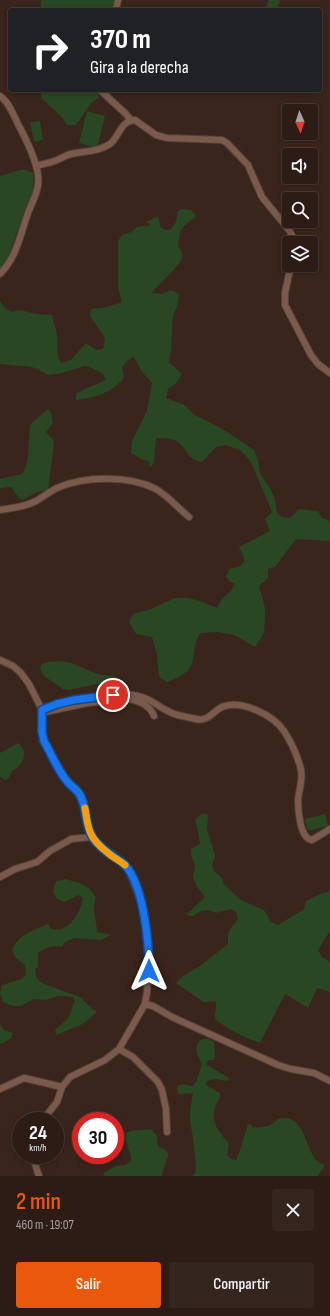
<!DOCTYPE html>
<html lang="es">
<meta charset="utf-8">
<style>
:root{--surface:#2c1c15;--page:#34251e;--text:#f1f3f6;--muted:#a6a1a0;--line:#483a34;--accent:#ea580c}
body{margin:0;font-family:"Sofia Sans Condensed",sans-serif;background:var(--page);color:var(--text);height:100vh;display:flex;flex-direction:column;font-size:15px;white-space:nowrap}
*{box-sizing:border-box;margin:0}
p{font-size:13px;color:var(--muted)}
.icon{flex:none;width:22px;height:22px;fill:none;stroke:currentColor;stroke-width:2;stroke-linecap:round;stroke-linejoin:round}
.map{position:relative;height:1176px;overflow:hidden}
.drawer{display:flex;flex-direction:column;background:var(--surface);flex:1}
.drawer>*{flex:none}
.banner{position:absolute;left:8px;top:8px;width:314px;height:84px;border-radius:4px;box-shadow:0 2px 6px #0003,0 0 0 1px var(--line);background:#202124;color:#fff;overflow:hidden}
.needle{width:26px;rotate:177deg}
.fabs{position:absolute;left:282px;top:104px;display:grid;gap:8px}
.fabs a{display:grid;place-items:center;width:36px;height:36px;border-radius:4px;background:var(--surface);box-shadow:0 2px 6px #0003,0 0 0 1px var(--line);font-size:20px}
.speed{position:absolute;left:12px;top:1112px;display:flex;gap:8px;font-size:20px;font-weight:700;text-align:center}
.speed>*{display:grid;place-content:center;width:52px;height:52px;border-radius:50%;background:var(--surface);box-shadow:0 2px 6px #0003,0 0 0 1px var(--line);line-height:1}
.speed small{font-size:10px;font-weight:400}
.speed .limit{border:6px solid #d22;background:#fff;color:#111}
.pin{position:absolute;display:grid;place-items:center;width:34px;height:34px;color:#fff;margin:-17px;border:2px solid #fff;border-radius:50%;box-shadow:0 1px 4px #0007}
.me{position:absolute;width:44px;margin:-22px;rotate:0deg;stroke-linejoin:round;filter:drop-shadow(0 0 3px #0008)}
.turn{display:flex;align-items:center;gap:14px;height:84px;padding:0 16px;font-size:18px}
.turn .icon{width:52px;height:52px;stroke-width:2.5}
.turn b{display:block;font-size:28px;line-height:34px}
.round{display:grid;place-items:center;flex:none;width:42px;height:42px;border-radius:4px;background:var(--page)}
.headline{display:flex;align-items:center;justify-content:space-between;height:68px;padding:0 16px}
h1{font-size:24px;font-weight:600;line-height:30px;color:var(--accent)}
.cta{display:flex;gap:8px;margin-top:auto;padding:8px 16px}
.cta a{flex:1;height:46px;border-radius:4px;background:var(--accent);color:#fff;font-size:16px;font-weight:600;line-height:46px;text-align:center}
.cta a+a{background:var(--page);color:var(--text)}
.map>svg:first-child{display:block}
</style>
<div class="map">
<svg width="330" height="1176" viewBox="0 0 330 1176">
<rect width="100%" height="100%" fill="#3a251c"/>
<!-- green -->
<path fill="#294722" d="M41,0H115L114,10H41Z
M269,0H280L277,10H265Z
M43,90H96L99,98L92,102L76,125H67L61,116L41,98Z
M87,111L105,116L97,148L79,143Z
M40,121L43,140L34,142L30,122Z
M20,170H25L33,173L34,192L24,212L9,255L3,268L0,269V176Z
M182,209L191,210L196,216C192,220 187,223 183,227C179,232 179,240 178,246C181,250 183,253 182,258C180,266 158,284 152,293L162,294L171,290L179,294L177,307L173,315L171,349L169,362L182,374L176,383L168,389L166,398L184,405L195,415L221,428L254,450L258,460L260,474L270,488L275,499L277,513L282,517L290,518L299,509L318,511L322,518L330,521V541L296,539L275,567L268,569V578L259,586L265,608V616L264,633L255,647L234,635L217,632L201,633C191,644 197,659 189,669C186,674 173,680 167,682L159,677L157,655L152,637L136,634L129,622L133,614L151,609L175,598H189L200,601L217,608L222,599L231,591L235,584L230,582L226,576L230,569L240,566L244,562V557L239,547L270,531L265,519L272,512L251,462L241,451L226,445L216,447L202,462C186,459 189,451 178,442C173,438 163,438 156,438L154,462L151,467L148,461L143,460L131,453L132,441L147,411L152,383L142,372L134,357L128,360L122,367L124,378C111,393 95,398 76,400V394C85,388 95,385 106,380L103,374L94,369L85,366L58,374L49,375L32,367L0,364V301L6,309L12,312C22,309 23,311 32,313C38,315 46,314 52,315L57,334L58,357L61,363L71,360L86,343L96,350L103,349L105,338L90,316L91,309L103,308L122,302L118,287V241L122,235L131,232L137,227L148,226L150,224L146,222L158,216L161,228L166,230L171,229L176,222L178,211Z
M48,409L51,413L53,423L46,432L53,440L54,444L48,490L37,492L23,500L19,498L11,487L0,488V479L22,474L25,469L28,457L30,425L34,421Z
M62,661C75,663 86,670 98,674C107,677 111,673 120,679L117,683L97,684L69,690L63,689L44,676L40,668L42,664L48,662Z
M18,743C26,749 26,758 19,766C17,768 15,769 13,770C9,775 13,775 5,780L0,776V753C7,750 11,746 18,743Z
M205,813L208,816L207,829L215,856L212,865L214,871L222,878L223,883L230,890L241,900L264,910L271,922L278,925L304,909L306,901L320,894L330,891V931L318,950L322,957L330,962V992L317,988L308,1008L285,994L260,1043C243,1037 229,1030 215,1019C214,1013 217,1008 216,1001L204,1002L176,983L183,976L200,966L228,944C227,931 230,929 238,919L236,912L231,909L216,913C207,908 200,910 193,916L186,915L205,897L196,885L193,877L195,866L191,855V849L200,844L198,831L195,820L200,815Z
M325,814L328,826L308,831L305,819Z
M66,879C81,884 88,883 96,898C91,910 97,920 97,932L111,935L101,940L75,938L65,942L62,947C53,945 46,948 38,953V967L35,969C36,976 36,979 42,983L80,997L91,1008L97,1012L83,1024L56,1035L55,1030C59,1026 64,1023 67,1019C72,1014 71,1007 75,1001L73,997L58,996L46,1000L34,999L20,1006H13L3,1002L0,993L2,985L21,979L26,975L25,965L16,958L12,950C19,934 34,930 48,924L51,929C54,929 58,930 61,929C73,925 81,910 83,898L78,895L65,902L57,899L53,891L56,881Z
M0,1024L4,1030L13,1033L11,1038L3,1043H0Z
M204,1039H209L214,1042L215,1057L213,1060H209L206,1063L207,1065L229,1078L228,1081L215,1079L207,1081L206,1085L220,1093C221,1099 217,1101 215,1107C210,1124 220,1132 229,1144L227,1155L231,1159L236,1160L240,1150L248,1124L251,1125L253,1128C258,1127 263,1127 268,1126C274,1124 276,1119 282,1118C305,1116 305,1148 317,1161C319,1163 323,1164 325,1165L318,1176H192L195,1174L196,1165L193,1138L190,1121V1110L193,1093L178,1094L177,1086L182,1084L193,1086L197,1080L202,1064C197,1054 194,1051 199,1041Z
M151,1129L157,1136L158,1147L164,1149L168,1153V1156L162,1173V1176H103L105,1172L116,1166L125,1165L131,1161C132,1151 123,1143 126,1133L132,1131Z"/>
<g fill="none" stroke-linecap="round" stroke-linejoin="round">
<defs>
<path id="street" d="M116,10L118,0
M100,90L126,114L131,120
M0,96C9,102 13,114 18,124C26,139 36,159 38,175C40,190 33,200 28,213C20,235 17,257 0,274
M36,166C43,164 50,163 57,160C62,158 66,155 71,154C84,151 98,152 110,144C120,136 120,121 135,120L156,135L167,138L222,140L227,143L248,165L262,197L289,230L293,237L292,243
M291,265L285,293V305L311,355L318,364L330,373
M0,510C12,508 25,507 36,501C43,497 49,492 57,488C84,476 129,475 156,489C168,496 178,508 189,517
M0,660L13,666L21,673L29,684L42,710V732L44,741L66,780L77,790L81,797L84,806L88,829L92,837L107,853L123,863L129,871L142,904L149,953L147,992L145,1004L119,1049L105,1060L70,1077L62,1087L57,1102L42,1121
M42,710L57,704L74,700L122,694C132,694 142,696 151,701C158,705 164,710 172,713C178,716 188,717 196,719C208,722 212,712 222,707C241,699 273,715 284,731C291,742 298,757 301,770C303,780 299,790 298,800C298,810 300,839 312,840L330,829
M45,712L87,703L127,699C138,700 150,705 154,716
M0,877L15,869L37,862L50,851L66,842L71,839L92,837
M145,1004L153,1006L172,1017L278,1065L291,1069L314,1073L330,1081
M119,1049L133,1057L158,1082L162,1090L166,1109L167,1132
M0,1089L24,1078L62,1087
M32,1155L39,1176"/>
</defs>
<!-- street casing -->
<use href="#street" stroke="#554138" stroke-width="8"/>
<!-- street -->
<use href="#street" stroke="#7a5a4d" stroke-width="6"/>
</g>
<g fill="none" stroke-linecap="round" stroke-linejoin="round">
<defs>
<path id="route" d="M113,695L74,700L57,704L42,710V732L44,741C51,753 58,771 67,781C71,787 78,789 81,797C87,810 85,826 93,838C98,845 105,851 113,856C117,859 122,862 125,865C144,886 149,943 149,971"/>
</defs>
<!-- route casing -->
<use href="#route" stroke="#114b97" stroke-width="10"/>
<!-- route -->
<use href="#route" stroke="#1a73e8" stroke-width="7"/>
<!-- slow -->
<path stroke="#f59e0b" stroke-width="7" d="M85,808C88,829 89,838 107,852C112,857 119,860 125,865"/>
</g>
</svg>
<div class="fabs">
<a><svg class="needle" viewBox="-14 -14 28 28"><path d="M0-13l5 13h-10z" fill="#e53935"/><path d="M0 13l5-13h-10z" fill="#a6a1a0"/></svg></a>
<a><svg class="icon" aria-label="sound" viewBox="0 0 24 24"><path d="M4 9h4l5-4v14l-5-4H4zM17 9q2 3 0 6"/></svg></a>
<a><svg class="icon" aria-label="search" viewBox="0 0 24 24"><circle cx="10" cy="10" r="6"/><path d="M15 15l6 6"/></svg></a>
<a><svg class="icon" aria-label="layers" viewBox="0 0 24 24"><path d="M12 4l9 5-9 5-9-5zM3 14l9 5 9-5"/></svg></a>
</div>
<div class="speed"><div>24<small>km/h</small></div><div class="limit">30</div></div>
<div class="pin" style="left:113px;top:695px;background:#d93025"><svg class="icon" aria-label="arrive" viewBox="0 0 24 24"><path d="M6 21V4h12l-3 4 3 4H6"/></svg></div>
<svg class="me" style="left:149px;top:971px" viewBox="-20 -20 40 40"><path d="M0-17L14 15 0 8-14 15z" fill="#1a73e8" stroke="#fff" stroke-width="4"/></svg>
<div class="banner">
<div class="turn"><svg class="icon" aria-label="right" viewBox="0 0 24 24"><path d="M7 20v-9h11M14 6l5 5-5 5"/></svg><div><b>370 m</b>Gira a la derecha</div></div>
</div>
</div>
<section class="drawer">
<div class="headline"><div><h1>2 min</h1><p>460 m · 19:07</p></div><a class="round"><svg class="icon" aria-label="close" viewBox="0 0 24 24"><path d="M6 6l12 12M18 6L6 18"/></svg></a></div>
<div class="cta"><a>Salir</a><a>Compartir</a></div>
</section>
